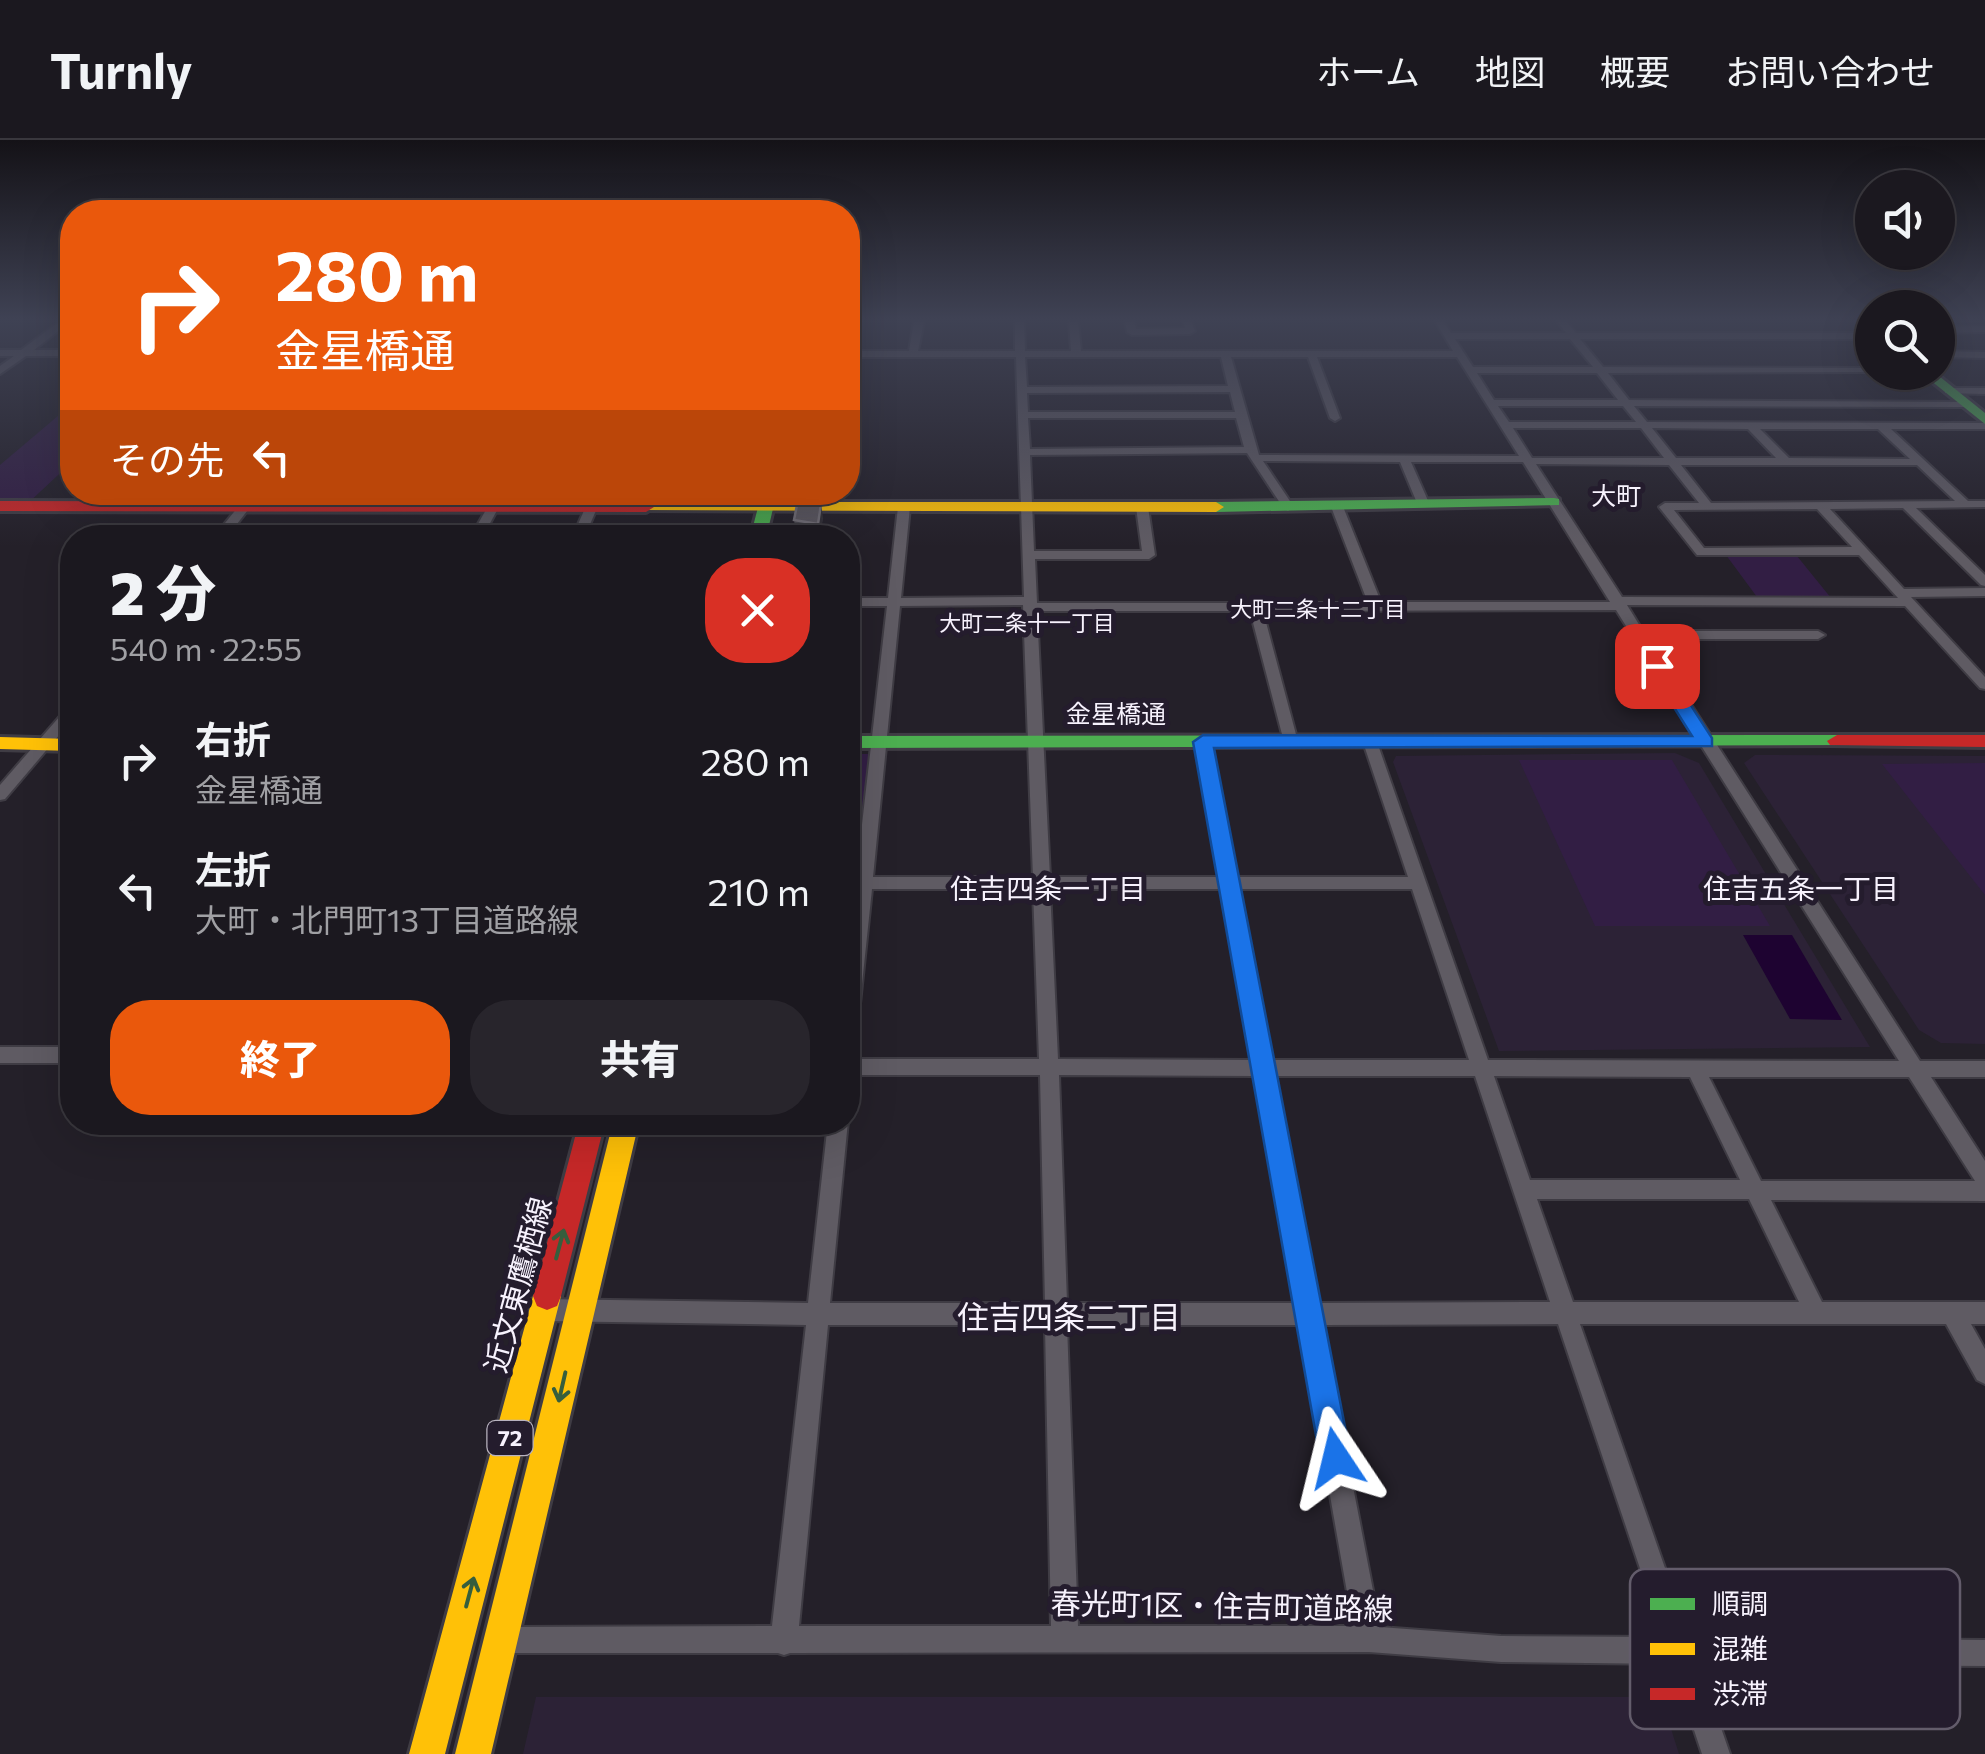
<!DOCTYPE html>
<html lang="ja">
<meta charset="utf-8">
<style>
:root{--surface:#1b181f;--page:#28252c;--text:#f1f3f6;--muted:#a0a0a4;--line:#39373d;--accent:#ea580c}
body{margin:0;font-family:Commissioner,"Noto Sans JP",sans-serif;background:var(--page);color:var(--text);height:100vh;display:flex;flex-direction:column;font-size:38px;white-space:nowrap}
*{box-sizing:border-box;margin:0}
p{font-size:32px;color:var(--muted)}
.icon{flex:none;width:55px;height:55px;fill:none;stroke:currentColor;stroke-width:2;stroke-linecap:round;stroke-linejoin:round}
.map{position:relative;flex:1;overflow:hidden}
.side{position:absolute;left:60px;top:385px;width:800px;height:610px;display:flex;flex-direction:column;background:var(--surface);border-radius:40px;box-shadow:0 10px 40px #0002,0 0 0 2px var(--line)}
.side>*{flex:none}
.hud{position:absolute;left:60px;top:60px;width:800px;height:305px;border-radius:40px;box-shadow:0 10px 40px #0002,0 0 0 2px var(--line);background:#ea580c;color:#fff;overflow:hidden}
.buttons{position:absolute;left:1855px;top:30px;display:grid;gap:20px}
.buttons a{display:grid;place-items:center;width:100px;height:100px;border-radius:50%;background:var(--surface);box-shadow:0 10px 40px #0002,0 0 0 2px var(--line);font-size:50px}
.pin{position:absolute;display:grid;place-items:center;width:85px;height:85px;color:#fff;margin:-42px;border-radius:20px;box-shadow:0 5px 15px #0006}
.me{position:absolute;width:110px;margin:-55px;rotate:350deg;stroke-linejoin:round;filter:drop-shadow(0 0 8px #0008)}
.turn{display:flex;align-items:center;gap:35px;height:210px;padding:0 50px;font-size:45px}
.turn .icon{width:130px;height:130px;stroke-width:2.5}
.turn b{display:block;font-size:70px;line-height:85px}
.then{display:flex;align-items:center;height:95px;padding:0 50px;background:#0003;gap:20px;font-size:38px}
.round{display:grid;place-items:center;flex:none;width:105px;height:105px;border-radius:40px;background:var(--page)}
.summary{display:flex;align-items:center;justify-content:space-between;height:170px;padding:0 50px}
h1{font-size:60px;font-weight:800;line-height:75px}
.action{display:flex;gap:20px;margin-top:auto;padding:20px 50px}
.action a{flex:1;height:115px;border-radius:40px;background:var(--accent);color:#fff;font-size:40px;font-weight:800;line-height:115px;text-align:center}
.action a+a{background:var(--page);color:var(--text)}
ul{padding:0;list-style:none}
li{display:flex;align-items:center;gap:30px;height:130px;padding:0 50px}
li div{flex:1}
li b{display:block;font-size:38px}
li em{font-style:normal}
header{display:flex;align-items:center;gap:60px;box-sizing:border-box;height:140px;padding:0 50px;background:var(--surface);border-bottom:2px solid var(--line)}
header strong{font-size:48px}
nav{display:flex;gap:55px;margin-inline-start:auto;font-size:35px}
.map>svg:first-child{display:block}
</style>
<header>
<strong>Turnly</strong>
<nav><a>ホーム</a><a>地図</a><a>概要</a><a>お問い合わせ</a></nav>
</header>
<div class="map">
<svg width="1985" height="1614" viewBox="0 0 1985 1614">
<rect width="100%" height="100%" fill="#242029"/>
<!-- built -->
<path fill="#2c2236" d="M1675,613L1699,623L1870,907L1499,911L1393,622L1396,616Z
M1755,615L1985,616V904L1941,903L1919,890L1744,623Z
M536,1557H1661L1679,1614H523Z"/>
<!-- green -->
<path fill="#321e44" d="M72,264V322L26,365L0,364V325Z
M1726,415L1797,416L1831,458L1757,457Z
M848,614H869L855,737H848Z
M1519,620H1672L1770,786H1595Z
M1985,623V755L1882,624Z"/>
<!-- water -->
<path fill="#1e0331" d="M1743,795H1792L1842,880L1790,879Z"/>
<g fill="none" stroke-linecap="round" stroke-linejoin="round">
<defs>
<path id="street" d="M60,181H71L34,210H72V216H26L0,234V226L14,216H0V210H21Z
M914,181H924L918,211H1015V181H1024L1025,211H1071L1069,181H1078L1081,211H1453L1435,181H1443L1451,193H1566L1557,181H1566L1576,193H1872V199H1580L1603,227L1872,228V232H1876L1608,233L1629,260L1969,262V266L1965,267L1634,266L1647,282L1985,283V289H1891L1968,361H1985V367L1916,368L1985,435V446L1981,445L1903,368L1830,369L1904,449L1985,448V456L1911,457L1985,537V549L1980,548L1905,466L1627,465L1643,491H1818L1825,495L1818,499H1649L1920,921H1985V937H1931L1985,1021V1061L1771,1060L1822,1162H1985V1184H1971L1985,1209V1244L1977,1240L1946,1184H1580L1689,1497L1985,1500V1526L1699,1524L1730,1614H1702L1672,1524L1501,1522L1369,1512L790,1513L784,1515L778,1513H501L492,1509L488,1500L492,1491L501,1487L772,1486L806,1185L543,1181L535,1178L532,1170L535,1162L543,1159L808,1163L828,982L848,981L830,1163H1045L1040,935H848V919H1039L1033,749H872L857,892L855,897L848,900V814L855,749H848V737H856L887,466H848V458H888L898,367L904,363L910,367L901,458L1024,457L1016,217H848V211H909ZM1455,199H1570L1593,227H1473ZM1025,217H1221L1228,246L1027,247ZM1231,217H1308L1330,278L1335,281L1340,278L1317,217H1457L1519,316L1259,315ZM1477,233H1597L1618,260H1494ZM1230,252L1235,272H1028L1027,253ZM1498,266H1623L1636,282H1509ZM1028,278H1236L1244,307L1030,309ZM1513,288H1641L1664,318H1532ZM1652,288L1748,289L1776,318H1676ZM1760,289H1878L1910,319L1789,318ZM1247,313L1284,369L1288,371L1294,367L1263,321L1400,322L1417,363L1423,366L1429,363L1411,322H1523L1610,462H1381L1342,364L1336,361L1330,364L1368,463H1261L1255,460L1249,463H1037L1035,419H1149L1155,415L1148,367L1142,363L1136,367L1142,411H1034L1030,315ZM1536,324L1669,325L1699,363H1665L1659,367L1697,415H1859L1898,458L1622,457ZM1681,325H1917L1955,361L1711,363ZM1817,369L1852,407L1704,408L1674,370ZM1023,465L1033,737H873L900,466ZM1616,470L1899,921L1488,920L1377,602L1370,597L1363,602L1408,737H1236L1210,602L1203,597L1196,602L1220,737H1050L1037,471H1250L1284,602L1291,607L1298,602L1263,471ZM1050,749H1222L1252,920L1058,919ZM1239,749H1412L1469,920H1271ZM1059,935L1255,936L1296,1163H1067ZM1274,936H1475L1550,1162L1318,1163ZM1494,936L1690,937L1740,1040H1530ZM1709,937H1909L1975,1041H1761ZM1537,1059H1749L1799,1162H1573ZM1558,1184L1663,1497L1501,1496L1380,1487L1322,1185ZM828,1185H1045L1051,1486H799ZM1067,1185H1300L1353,1486H1078Z
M1125,181H1134L1136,189L1185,188L1183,181H1191L1195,191L1190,194L1132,195L1127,192Z
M1985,186V192L1938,193V187Z
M1938,211L1985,212V218L1938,217Z
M1949,248H1985V254L1945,253V249Z
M127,352H139L124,369H116L114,367Z
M250,352H262L226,398H213Z
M374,352H385L374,368H366L364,366Z
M496,352H507L482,398H470Z
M592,362L598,366L584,398H572L586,366Z
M72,566V580L5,659L0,660V645L67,568Z
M0,907H72V923H0Z"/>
<path id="fast" d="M1920,232H1934L1985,273V284Z
M762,352H777L766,398H750Z
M1554,358L1559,359V365L1216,372L1208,367L1216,362Z
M1837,595L1847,601L1844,605L848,608V596Z"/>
<path id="slow" d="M1856,181H1869L1872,192Z
M646,362H1216L1224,367L1216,372L641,370V364Z
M0,597L72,599V611L0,609Z
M613,982H639L491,1614H455Z
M547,1142L557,1146L561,1156L445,1614H409L533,1156L537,1146Z"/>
<path id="jam" d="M0,361L646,362L654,367L646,372L0,371Z
M1837,595H1985V607L1830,605L1827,601Z
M579,982H605L561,1156L557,1166L547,1170L537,1166L533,1156Z"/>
</defs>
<!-- street casing -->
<use href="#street" stroke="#3f3c44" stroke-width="4"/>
<!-- fast casing -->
<use href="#fast" stroke="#3f3c44" stroke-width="6"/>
<!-- slow casing -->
<use href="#slow" stroke="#3f3c44" stroke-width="6"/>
<!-- jam casing -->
<use href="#jam" stroke="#3f3c44" stroke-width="6"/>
<!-- street -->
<use href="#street" fill="#5f5b63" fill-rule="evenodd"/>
<!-- fast -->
<use href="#fast" fill="#4caf50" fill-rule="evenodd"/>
<!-- slow -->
<use href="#slow" fill="#ffc107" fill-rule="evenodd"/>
<!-- jam -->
<use href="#jam" fill="#c62828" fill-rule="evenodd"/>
</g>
<!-- wall -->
<path fill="#4a474e" d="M823,377L820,396L796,393L794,380Z"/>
<!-- shaded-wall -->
<path fill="#333037" d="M821,364L823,377L820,396L818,384Z"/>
<!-- building -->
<path fill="#5d5961" stroke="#757179" stroke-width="2.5" d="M821,364L818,384L794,380L797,365Z"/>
<!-- one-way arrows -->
<defs><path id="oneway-shaft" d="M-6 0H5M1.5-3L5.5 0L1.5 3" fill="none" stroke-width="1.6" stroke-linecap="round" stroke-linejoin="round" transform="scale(2.5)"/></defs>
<g stroke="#365e3d">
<use href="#oneway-shaft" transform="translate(560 1104) rotate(-75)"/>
<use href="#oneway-shaft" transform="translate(562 1247) rotate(103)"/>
<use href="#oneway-shaft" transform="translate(470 1452) rotate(-75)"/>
</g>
<!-- sky -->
<linearGradient id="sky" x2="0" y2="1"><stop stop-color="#141217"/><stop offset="0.44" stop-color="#3f4254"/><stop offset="1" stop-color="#3f4254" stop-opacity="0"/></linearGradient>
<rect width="1985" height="407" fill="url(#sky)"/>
<!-- route -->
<path fill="#1a73e8" stroke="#114b97" stroke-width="2.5" d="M1657,520L1663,522L1712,598V606L1214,608L1351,1318L1347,1329L1336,1333L1325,1329L1320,1318L1193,602L1203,595L1692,596L1648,526Z"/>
<g text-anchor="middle" stroke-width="10" stroke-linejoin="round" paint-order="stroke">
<!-- far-neighbourhood labels -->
<g font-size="22" fill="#f7f2fd" stroke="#241c2d">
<text x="1318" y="477">大町二条十二丁目</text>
<text x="1027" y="491">大町二条十一丁目</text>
</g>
<!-- shield labels -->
<rect fill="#241c2d" stroke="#b8b2bf" stroke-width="2.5" x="487.5" y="1281" width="45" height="34" rx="8"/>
<g font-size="22" font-weight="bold" fill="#f7f2fd">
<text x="510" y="1306">72</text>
</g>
<!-- far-quarter labels -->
<g font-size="25" fill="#f7f2fd" stroke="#241c2d">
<text x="1616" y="365">大町</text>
</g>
<!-- street labels -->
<g font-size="25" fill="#f7f2fd" stroke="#241c2d">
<text x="1116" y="583">金星橋通</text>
</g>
<!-- neighbourhood labels -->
<g font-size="28" fill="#f7f2fd" stroke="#241c2d">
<text x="1048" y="759">住吉四条一丁目</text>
<text x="1801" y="759">住吉五条一丁目</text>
</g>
<!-- near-street labels -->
<g font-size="30" fill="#f7f2fd" stroke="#241c2d">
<text transform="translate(519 1145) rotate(-75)" y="10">近文東鷹栖線</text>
<text transform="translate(1222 1467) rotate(1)" y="10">春光町1区・住吉町道路線</text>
</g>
<!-- near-neighbourhood labels -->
<g font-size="32" fill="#f7f2fd" stroke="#241c2d">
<text x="1069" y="1189">住吉四条二丁目</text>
</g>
</g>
<!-- legend -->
<rect x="1630" y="1429" width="330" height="160" rx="15" fill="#241c2d" stroke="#635c6b" stroke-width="2.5"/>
<rect x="1650" y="1458" width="45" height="12" fill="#4caf50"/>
<rect x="1650" y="1503" width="45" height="12" fill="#ffc107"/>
<rect x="1650" y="1548" width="45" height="12" fill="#c62828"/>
<g font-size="28" fill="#f7f2fd">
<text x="1712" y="1474">順調</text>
<text x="1712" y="1519">混雑</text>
<text x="1712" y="1564">渋滞</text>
</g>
</svg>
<div class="buttons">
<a><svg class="icon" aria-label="sound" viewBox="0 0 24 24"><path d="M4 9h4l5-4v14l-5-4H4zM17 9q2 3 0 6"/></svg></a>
<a><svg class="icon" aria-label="search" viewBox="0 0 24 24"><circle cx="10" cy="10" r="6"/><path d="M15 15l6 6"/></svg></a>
</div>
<div class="pin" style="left:1657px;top:526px;background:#d93025"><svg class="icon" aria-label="arrive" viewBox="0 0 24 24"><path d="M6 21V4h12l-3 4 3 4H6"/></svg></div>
<svg class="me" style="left:1336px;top:1318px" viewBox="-20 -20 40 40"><path d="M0-17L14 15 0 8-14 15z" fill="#1a73e8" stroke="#fff" stroke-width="4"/></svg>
<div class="hud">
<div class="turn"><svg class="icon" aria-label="right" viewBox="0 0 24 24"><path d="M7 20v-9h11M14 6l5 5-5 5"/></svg><div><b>280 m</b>金星橋通</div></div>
<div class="then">その先<svg class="icon" aria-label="left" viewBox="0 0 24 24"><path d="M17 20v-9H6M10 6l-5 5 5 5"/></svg></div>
</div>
<section class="side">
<div class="summary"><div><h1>2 分</h1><p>540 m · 22:55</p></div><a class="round" style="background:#d93025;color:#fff"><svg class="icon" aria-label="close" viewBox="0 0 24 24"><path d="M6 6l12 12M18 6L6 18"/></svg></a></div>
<ul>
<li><svg class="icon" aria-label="right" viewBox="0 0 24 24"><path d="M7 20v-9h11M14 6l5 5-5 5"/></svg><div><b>右折</b><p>金星橋通</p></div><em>280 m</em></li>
<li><svg class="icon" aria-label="left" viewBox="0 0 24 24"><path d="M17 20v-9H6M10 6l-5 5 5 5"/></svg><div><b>左折</b><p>大町・北門町13丁目道路線</p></div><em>210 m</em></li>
</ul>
<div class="action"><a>終了</a><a>共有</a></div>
</section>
</div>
